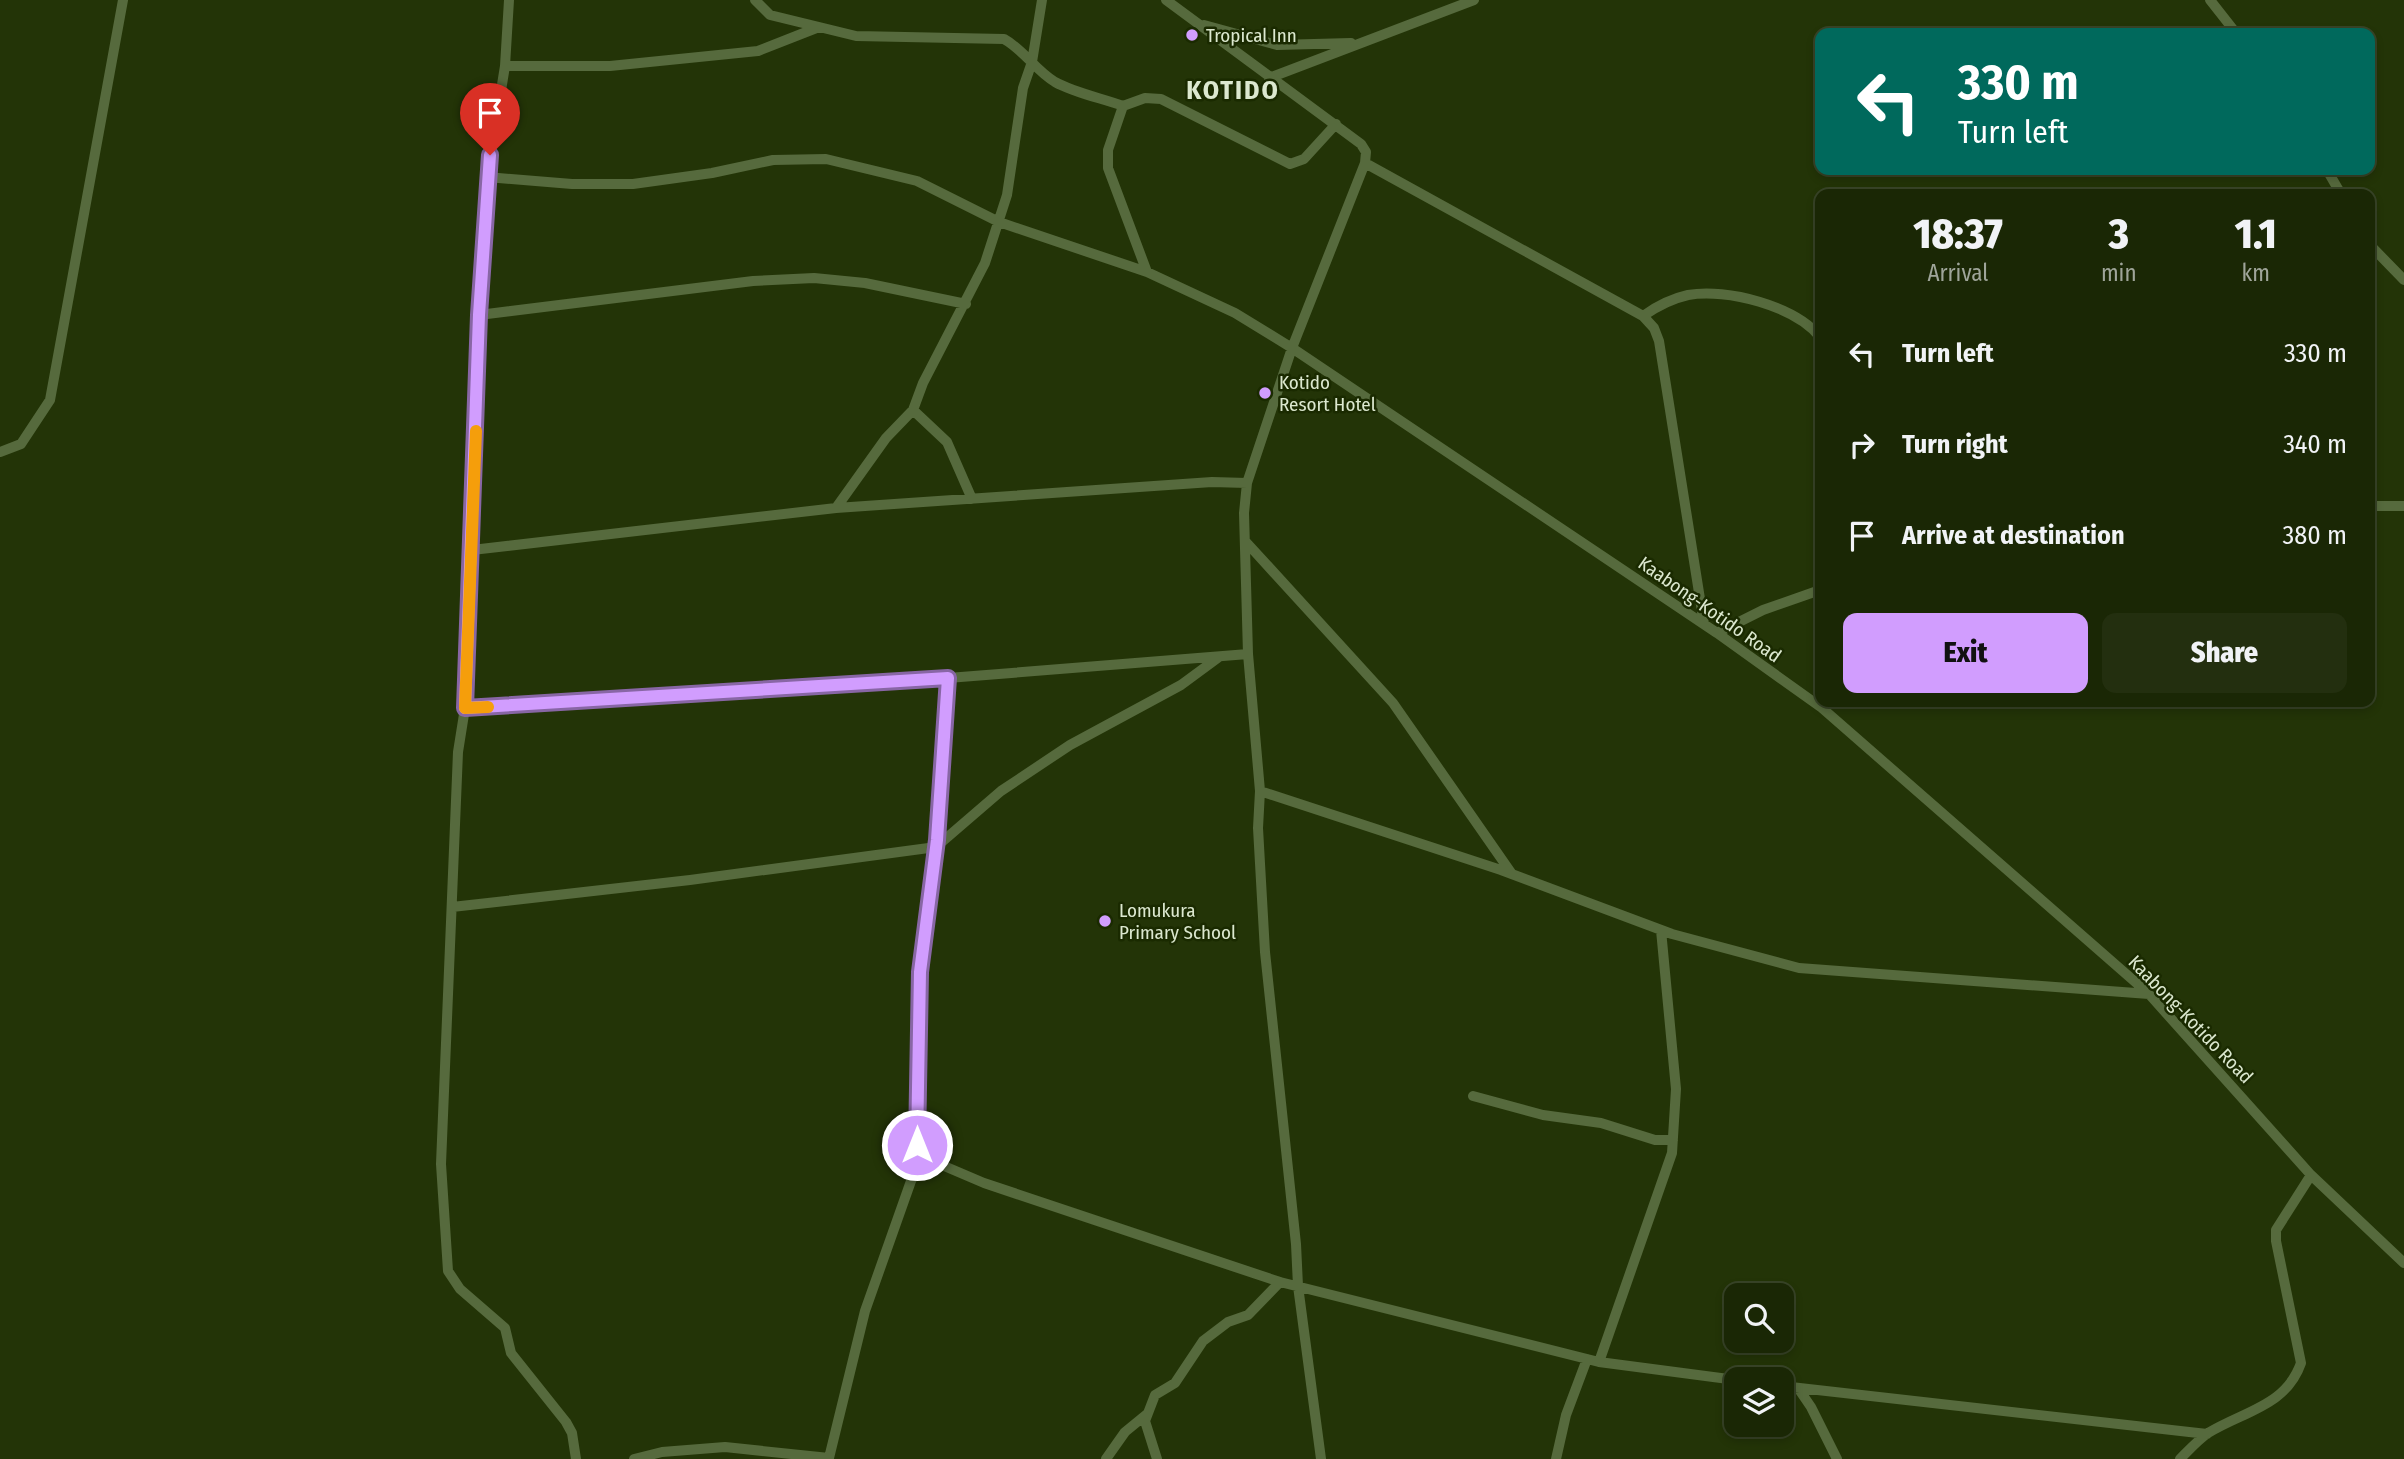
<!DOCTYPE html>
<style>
:root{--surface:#1a2705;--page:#232f0f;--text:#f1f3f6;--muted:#9fa59a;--line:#384427;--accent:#d19dfe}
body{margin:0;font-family:"Fira Sans Condensed",sans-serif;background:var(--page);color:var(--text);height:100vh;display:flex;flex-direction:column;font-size:26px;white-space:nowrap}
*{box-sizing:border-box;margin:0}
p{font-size:23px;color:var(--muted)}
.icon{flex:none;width:38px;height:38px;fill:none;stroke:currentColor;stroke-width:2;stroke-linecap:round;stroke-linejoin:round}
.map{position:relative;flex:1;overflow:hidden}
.details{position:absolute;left:1815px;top:189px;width:560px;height:518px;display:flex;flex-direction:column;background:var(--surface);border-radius:14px;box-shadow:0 4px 10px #0003,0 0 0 2px var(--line)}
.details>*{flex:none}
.banner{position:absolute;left:1815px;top:28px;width:560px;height:147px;border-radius:14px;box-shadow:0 4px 10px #0003,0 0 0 2px var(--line);background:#00695c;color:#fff;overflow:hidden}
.buttons{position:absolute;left:1724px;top:1283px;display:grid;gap:14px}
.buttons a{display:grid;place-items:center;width:70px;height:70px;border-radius:14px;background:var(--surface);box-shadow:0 4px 10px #0003,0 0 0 2px var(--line);font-size:35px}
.pin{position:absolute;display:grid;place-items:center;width:60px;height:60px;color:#fff;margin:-72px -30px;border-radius:50% 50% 50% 0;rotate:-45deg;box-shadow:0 0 7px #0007}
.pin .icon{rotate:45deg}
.me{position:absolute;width:77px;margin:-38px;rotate:0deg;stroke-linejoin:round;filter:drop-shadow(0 0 5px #0008)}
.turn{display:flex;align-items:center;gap:24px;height:147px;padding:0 28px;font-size:32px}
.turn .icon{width:91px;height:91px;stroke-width:2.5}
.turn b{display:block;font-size:49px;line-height:60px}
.eta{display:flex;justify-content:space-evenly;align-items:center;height:119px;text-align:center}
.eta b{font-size:42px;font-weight:800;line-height:49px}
.button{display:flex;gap:14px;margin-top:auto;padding:14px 28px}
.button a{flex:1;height:80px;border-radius:14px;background:var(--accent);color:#111;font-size:28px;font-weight:800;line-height:80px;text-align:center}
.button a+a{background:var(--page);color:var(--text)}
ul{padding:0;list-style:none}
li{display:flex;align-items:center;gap:21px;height:91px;padding:0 28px}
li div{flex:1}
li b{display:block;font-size:26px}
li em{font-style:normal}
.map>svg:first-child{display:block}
</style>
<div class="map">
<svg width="2404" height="1459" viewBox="0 0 2404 1459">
<rect width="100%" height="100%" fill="#233407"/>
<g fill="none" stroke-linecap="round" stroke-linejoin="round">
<!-- minor -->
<path stroke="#566a3d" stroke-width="10" d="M509,0L505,66L487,177L465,708L458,752L441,1164L448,1271L460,1289L505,1328L511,1353L566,1422L572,1433L576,1459
M755,0L770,15L856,36L1004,39C1024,50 1035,70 1055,82C1075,93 1101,98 1123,106L1145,98L1161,99L1290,164L1304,159L1336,124
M1166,0L1361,144L1366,152L1365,163L1292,348L1717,633L1822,708L2149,994L2311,1175L2404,1263
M2210,0L2236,33
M1204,25L1277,45L1351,43
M505,66H610L758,51L819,27
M1269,78L1474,0
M1123,106L1108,150V168L1147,272
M1365,163L1643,316L1654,328L1659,341L1704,624
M2327,170L2341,194
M487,177L572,184H633L712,173L773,160L826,159L917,181L999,222L1147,272L1235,313L1292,348L1247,483L1244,513L1248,654L1260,791L1258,828L1265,952L1296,1244L1298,1286L1321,1459
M2370,245L2404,280
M479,315L753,281L814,278L865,283L966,304
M1643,316C1657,306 1670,299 1688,295C1727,288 1795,306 1820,337
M913,410L947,442L972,499
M0,452L21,444L50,400L123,0
M2370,506H2404
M836,508L886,438L913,410L923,383L985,263L1007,195L1023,88L1032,62L1042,0
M1246,542L1393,703L1512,874
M472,550L836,508L1212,482L1247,483
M1717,633L1763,610L1820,590
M948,678L937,840L920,972L917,1145L923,1157L984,1183L1280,1282L1599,1362L1736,1380
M465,708L948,678L1248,654
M1260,791L1501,870L1672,934L1799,968L2149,994
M452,907L690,880L936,847L1001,791L1070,745L1181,685L1219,657
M1473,1096L1543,1115L1601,1123L1655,1140H1673
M1599,1362L1672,1153L1676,1089L1661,930
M1782,1386L2207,1434
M1798,1388L1811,1407L1837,1459
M634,1459L662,1452L725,1447L829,1458L865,1311L911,1181L923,1157
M1106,1459L1125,1432L1147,1414
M1157,1459L1145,1421L1155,1395L1175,1383L1203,1341L1228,1322L1248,1315L1280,1282
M1556,1459L1566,1415L1587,1359
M2180,1459C2189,1450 2198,1440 2208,1433C2244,1411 2286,1406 2301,1363L2276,1241V1230L2311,1175"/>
</g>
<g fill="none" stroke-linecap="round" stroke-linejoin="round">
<defs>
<path id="route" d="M490,155L479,315L465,708L948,678L937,840L920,972L917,1145"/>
</defs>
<!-- route casing -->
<use href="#route" stroke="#8866a5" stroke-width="18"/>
<!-- route -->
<use href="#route" stroke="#d19dfe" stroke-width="12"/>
<!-- slow -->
<path stroke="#f59e0b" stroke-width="12" d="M476,431L465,708L488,707"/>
</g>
<!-- markers -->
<g fill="#d19dfe" stroke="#1a2a00" stroke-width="2.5">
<circle cx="1192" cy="35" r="7"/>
<circle cx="1265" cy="393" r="7"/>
<circle cx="1105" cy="921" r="7"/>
</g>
<g text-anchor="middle" stroke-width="5" stroke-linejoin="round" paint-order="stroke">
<!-- poi labels -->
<g font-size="19" fill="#dce8cf" stroke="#1a2a00" text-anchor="start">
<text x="1206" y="42">Tropical Inn</text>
<text x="1279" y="389">Kotido<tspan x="1279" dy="22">Resort Hotel</tspan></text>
<text x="1119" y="917">Lomukura<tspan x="1119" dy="22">Primary School</tspan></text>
</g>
<!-- street labels -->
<g font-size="19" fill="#dce8cf" stroke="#1a2a00">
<text transform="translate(1710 609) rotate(35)" y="7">Kaabong-Kotido Road</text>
<text transform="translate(2191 1019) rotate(46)" y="7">Kaabong-Kotido Road</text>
</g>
<!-- district labels -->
<g font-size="26" font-weight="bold" letter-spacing="2" fill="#dce8cf" stroke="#1a2a00">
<text x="1233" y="99">KOTIDO</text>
</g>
</g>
</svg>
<div class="buttons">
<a><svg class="icon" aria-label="search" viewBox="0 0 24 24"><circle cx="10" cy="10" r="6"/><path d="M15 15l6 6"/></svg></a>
<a><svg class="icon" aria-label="layers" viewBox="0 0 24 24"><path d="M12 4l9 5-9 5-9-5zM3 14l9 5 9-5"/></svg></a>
</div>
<div class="pin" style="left:490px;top:155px;background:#d93025"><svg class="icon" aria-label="arrive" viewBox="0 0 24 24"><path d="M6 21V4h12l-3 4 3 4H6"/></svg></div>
<svg class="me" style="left:917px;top:1145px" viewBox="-20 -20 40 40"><circle r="17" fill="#d19dfe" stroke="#fff" stroke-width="3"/><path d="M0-11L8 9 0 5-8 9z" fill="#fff"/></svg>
<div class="banner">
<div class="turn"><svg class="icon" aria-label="left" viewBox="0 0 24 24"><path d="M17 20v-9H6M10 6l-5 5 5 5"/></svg><div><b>330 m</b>Turn left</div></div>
</div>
<section class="details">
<div class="eta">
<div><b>18:37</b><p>Arrival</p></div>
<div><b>3</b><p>min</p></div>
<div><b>1.1</b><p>km</p></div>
</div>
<ul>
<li><svg class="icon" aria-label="left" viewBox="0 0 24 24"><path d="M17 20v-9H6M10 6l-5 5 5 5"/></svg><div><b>Turn left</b></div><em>330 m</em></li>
<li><svg class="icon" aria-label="right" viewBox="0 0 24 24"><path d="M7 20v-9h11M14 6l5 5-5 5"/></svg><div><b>Turn right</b></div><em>340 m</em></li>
<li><svg class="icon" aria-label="arrive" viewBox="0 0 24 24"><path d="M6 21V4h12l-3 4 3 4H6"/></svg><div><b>Arrive at destination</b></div><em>380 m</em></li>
</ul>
<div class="button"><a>Exit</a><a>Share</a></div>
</section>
</div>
